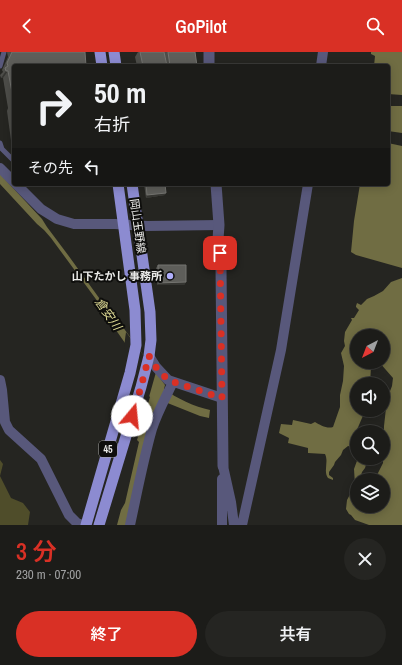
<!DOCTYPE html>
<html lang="ja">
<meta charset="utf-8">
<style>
:root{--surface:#1c1c19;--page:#252522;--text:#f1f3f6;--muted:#a0a1a2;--line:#3a3a38;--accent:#d93025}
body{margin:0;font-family:"Archivo Narrow","Noto Sans JP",sans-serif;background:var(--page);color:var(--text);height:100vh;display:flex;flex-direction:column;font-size:15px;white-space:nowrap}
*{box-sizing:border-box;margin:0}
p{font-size:13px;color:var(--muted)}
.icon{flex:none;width:22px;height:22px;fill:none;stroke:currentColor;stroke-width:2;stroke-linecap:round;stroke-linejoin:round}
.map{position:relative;height:473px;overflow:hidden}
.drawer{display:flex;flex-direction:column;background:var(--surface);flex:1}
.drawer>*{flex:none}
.hud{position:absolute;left:12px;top:12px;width:378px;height:122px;border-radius:4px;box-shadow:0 2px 10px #0003,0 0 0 1px var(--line);background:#1c1c19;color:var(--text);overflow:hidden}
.needle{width:26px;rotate:222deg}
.tools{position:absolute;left:350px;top:277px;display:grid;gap:8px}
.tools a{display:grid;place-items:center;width:40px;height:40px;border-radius:50%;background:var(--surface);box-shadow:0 2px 10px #0003,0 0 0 1px var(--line);font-size:20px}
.pin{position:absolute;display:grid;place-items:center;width:34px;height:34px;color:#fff;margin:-17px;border-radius:8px;box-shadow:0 2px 6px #0006}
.me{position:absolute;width:44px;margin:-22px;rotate:17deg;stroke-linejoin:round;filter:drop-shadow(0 0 3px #0008)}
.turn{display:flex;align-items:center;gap:14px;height:84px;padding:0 16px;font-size:18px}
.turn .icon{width:52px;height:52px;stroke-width:2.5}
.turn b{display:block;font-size:28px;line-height:34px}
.then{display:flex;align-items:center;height:38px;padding:0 16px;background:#0003;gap:8px;font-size:15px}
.round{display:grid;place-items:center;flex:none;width:42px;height:42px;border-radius:21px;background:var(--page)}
.overview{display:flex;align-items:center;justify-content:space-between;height:68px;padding:0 16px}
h1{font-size:24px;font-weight:600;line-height:30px;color:var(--accent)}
.cta{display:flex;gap:8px;margin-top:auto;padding:8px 16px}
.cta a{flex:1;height:46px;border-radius:24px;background:var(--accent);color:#fff;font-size:16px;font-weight:600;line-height:46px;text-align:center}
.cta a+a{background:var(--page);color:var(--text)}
header{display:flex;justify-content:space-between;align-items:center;height:52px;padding:0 16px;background:var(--accent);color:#fff;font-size:18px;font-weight:600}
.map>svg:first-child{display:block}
</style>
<header><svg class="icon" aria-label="back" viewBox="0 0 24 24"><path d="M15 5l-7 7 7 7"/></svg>GoPilot<svg class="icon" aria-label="search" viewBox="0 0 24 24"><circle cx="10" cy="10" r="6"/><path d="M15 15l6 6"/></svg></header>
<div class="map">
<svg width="402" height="473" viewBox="0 0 402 473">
<rect width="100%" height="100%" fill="#252521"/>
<!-- green -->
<path fill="#4f4d2a" d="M0,408L3,412L0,424L11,446L23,451L30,460L28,473H0Z"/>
<!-- water -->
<path fill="#706d43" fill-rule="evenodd" d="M371,0H402V43L388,42V14H374L375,4L371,2Z
M388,54H402V81L388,79Z
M388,91L402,94V216L356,203L351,200L354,169L360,132H388Z
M0,122L42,167L47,175L68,203L115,268L117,267L165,333L164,337C176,346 195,355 210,358L209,366L200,364L160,348L127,473H117L121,458L125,451L139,390L137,388L150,345L149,344L125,291L111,271L112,269L51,186L44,178L37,172L0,132Z
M402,226V473H369L355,468L351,463L349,462L346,457L347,448L355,433L354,417L358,406H368L365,416L362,420L360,428H357V454H383V428H371L374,426L377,423L383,411L384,374L387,347L392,334L393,326L379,310H376L371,315L370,332H357V358H365L362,366L353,387V390L355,391L357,390V396L348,394L343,398L341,403L335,410L334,413L329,420V423L333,426V428L328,426C323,419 329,410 325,402L308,401V396L288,391L289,386L279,381L281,372L292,373L293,368L311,372L315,370C320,373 327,377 333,375L340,355V343L343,329L344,314L341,301L345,294L344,289L345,280L352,268L351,266H354L359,258L356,255V254L357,251L361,253L367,247L374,244L383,239L391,230ZM357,284H383V310H357Z"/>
<!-- pier -->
<path fill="#252521" d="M126,280L156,320L149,345L144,339L124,295Z"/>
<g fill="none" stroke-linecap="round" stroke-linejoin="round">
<!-- service -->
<path stroke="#58587b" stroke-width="5" d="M0,14L4,0
M0,91L2,97L14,109"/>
<!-- minor -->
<path stroke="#58587b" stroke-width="10" d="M321,14L323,0
M0,116L14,130
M16,132L41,157L57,167L74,172H115L147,174L219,173
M149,304L156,315L168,328L222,346
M0,328L2,338L5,370L9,378L41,407L69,463L77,471L82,473
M223,414L231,450L234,473
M222,427V473
M130,473C137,441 143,409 152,377C157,361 166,345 173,330
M242,473L281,298L308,132"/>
<!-- tertiary -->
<path stroke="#58587b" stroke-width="11" d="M209,0V14
M216,132L219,173L218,187L219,188L221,215L223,414"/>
<!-- primary -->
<path stroke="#8c8bd1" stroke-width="11" d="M100,0L102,14
M114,0L116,14
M86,473L130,321L136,293L135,258L118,132
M99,473L141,335L149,304L151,288L150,260L132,132"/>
</g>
<!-- wall -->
<path fill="#4d4d49" d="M7,0H85L14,14V103H13L7,59L8,56L3,26H1L0,23L3,20L2,18L8,5Z
M138,0H195L197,14H137L135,5Z
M144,132H165V143L146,146Z
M158,213L186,230L184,233H157L156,216Z"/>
<!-- shaded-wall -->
<path fill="#363632" d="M6,19H8L3,26H1Z
M166,141L165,143L146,146L147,143Z
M186,230L184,233H157L158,231Z"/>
<!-- building -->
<path fill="#5e5e5a" stroke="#747470" d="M12,0H85L86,14H14V69L12,52L14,51L8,19H6L5,16L8,14L7,11Z
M140,0H164L167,14H143Z
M168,0H195L197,14H170Z
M146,132H165L166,141L147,143Z
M158,213H186V230L158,231Z"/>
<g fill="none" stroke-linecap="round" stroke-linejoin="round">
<!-- route -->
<path stroke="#d93025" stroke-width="7" stroke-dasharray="0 12.6" d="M132,364L141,335L149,304L156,315L168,328L222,346L220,201"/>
</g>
<!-- markers -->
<circle fill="#afaefa" stroke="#0e0e0c" stroke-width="1.5" cx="170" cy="224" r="4"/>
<g text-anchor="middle" stroke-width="4" stroke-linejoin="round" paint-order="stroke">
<!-- shield labels -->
<rect fill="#0e0e0c" stroke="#a8a8a6" stroke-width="1" x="99" y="389" width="18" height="16" rx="3"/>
<g font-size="10" font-weight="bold" fill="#eaeae8">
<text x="108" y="401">45</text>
</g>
<!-- street labels -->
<g font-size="11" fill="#eaeae8" stroke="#0e0e0c">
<text transform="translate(138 174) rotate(82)" y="4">岡山玉野線</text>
</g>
<!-- poi labels -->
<g font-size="11" font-weight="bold" fill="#eaeae8" stroke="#0e0e0c" text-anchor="end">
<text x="162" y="228">山下たかし 事務所</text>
</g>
<!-- water labels -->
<g font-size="12" font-style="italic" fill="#e2de97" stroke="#0e0e0c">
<text transform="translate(108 262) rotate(55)" y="4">倉安川</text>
</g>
</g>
</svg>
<div class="tools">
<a><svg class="needle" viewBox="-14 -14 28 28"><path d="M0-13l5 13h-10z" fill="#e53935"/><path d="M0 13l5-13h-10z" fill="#a0a1a2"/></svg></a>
<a><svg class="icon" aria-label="sound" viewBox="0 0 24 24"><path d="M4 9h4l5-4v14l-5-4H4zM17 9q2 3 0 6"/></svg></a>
<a><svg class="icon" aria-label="search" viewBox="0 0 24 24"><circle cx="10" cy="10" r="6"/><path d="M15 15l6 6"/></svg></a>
<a><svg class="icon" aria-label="layers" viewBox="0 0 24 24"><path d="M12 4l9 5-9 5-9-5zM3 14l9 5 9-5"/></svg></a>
</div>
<div class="pin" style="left:220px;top:201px;background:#d93025"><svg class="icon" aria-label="arrive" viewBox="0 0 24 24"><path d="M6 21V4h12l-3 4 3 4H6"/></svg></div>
<svg class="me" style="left:132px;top:364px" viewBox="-20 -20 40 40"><circle r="19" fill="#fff"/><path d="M0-13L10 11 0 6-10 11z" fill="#d93025"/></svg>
<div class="hud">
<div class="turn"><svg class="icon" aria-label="right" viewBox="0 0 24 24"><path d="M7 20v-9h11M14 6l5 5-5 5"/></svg><div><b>50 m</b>右折</div></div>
<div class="then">その先<svg class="icon" aria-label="left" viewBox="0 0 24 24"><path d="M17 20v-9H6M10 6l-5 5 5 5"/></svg></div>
</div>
</div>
<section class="drawer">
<div class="overview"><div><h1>3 分</h1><p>230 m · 07:00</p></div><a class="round"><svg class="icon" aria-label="close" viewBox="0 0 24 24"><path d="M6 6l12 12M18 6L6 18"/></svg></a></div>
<div class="cta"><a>終了</a><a>共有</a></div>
</section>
